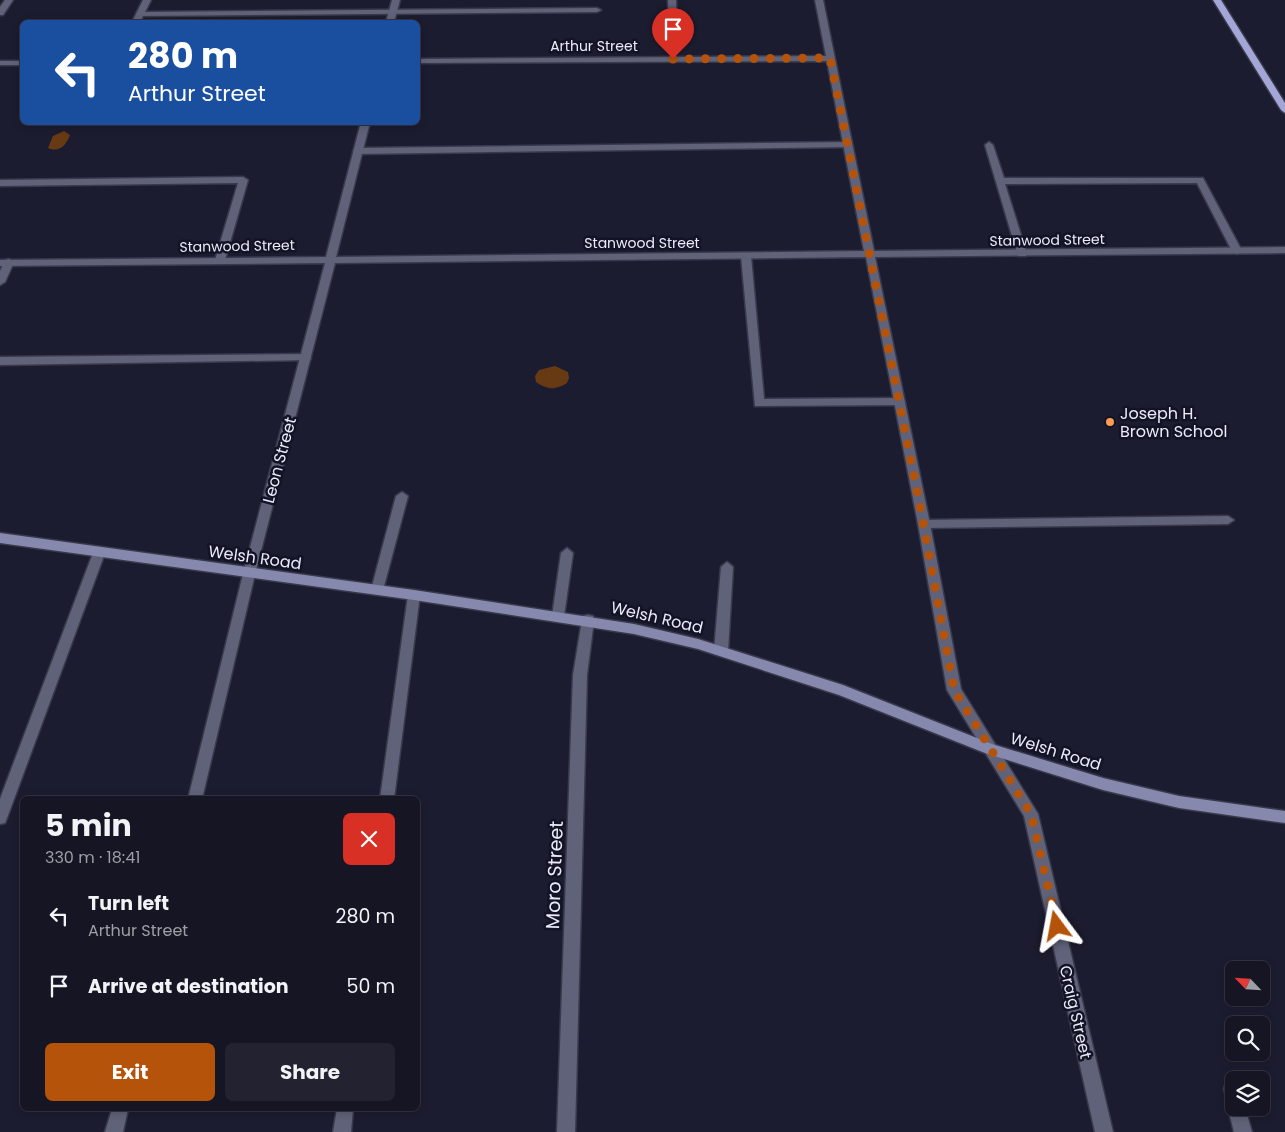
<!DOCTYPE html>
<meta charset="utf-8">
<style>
:root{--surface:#151524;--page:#222231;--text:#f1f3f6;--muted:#9d9fa6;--line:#343441;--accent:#b45309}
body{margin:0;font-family:Poppins,sans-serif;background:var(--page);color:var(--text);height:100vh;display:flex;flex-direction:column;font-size:19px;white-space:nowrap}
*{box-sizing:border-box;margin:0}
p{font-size:16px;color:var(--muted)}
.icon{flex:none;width:28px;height:28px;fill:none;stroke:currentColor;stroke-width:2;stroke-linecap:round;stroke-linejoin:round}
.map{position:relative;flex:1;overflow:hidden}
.drawer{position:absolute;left:20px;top:796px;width:400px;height:315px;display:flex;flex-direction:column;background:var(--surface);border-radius:8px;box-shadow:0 2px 8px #0003,0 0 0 1px var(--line)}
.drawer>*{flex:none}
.guide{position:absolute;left:20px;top:20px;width:400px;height:105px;border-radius:8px;box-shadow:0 2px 8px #0003,0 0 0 1px var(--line);background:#1a4fa0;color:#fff;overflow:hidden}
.needle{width:32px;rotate:295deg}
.fabs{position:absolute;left:1225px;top:961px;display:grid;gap:10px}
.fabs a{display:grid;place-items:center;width:45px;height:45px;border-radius:8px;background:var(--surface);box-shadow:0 2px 8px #0003,0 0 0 1px var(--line);font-size:25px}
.pin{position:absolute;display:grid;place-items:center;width:42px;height:42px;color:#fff;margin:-51px -21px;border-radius:50% 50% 50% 0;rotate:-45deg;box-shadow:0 0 5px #0007}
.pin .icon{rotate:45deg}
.me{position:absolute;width:55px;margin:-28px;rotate:347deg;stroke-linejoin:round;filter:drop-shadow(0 0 4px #0008)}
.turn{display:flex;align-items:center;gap:18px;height:105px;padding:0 25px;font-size:22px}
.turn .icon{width:65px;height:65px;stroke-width:2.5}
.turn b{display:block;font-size:35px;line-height:42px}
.round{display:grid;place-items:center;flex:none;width:52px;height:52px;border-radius:8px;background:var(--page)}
.headline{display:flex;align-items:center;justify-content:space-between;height:85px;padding:0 25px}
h1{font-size:30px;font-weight:700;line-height:38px}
.action{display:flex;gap:10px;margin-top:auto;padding:10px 25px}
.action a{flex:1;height:58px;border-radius:8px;background:var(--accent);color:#fff;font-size:20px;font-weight:700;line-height:58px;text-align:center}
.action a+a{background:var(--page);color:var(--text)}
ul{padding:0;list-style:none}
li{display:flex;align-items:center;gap:15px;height:70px;padding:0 25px}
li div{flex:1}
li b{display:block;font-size:19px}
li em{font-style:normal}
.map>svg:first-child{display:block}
</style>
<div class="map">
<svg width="1285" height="1132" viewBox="0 0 1285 1132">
<rect width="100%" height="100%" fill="#1c1c30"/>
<!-- water -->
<path fill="#683a13" d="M64,131L70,135C66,145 60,153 48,148L53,136Z
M555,366L568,372L569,378L567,383C556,390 547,390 536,382L535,376L539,370Z"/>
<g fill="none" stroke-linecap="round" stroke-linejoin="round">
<defs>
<path id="lane" d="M143,0H151L145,12L597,8L601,10L597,12L143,16L140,22H132Z
M668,0H676L677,32L673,34L669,32Z
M847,142L850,143V147L358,154L353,151L358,148Z
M989,142L993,145L1004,178H1203L1242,251L1237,254L1232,251L1197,183L1005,184L1027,254L1026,256H1018L985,145Z
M243,177L248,180L225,260L220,263L215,260L238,183L0,186V180Z
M746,253L751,256L764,399L899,398L903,399L905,402L903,405L755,406L741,256Z
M9,259L14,262L5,282L0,285V271L5,260Z
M306,354L311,358L310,360L0,365V357Z
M402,492L408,496L383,590L381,593H373L371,590L396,496Z
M1228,516L1234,520L1228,524L924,528L918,524L924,520Z
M99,548L105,553L7,818L5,823L0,824V799L93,553Z
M567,548L573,553L564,616L563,620H553L552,616L561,553Z
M727,562L733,567L728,651L726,655H716L714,651L721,567Z
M414,590L419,592L420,595L394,799H380L408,595L409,592Z
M1232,1081H1234V1108H1245L1252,1132H1234L1228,1108L1230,1104L1228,1103L1224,1089L1226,1083Z
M337,1109H353L351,1132H333Z"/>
<path id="street" d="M5,0H13L3,15H0V7Z
M392,0H400L394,22H386Z
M815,0H823L874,251L1285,247V253L875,257L930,524L961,689L1038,814L1113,1132H1095L1024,816L947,690L918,524L866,257L335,263L255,574L202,799H188L243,574L325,263L0,266V260L326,257L361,122H370L336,257L864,251L827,61L418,63V59L826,56Z
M0,61H22V65H0Z
M588,615L593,616L594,620L587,675L575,1132H557L573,675L582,620L583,616Z
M112,1109H128L123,1132H105Z"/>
<path id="secondary" d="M0,533L414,590L634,624L698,639L843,685L992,744L1103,778L1179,796L1285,811V823L1179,808L1103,790L985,753L839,695L698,649L634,634L414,600L0,543Z"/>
<path id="primary" d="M1213,0H1221L1285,103V113L1281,110Z"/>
</defs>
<!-- lane casing -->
<use href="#lane" stroke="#39394c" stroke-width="3"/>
<!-- street casing -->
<use href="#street" stroke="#39394c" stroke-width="3"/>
<!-- secondary casing -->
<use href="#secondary" stroke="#39394c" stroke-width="3"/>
<!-- primary casing -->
<use href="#primary" stroke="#39394c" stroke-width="3"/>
<!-- lane -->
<use href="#lane" fill="#606279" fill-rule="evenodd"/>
<!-- street -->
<use href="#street" fill="#606279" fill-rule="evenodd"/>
<!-- secondary -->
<use href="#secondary" fill="#8688ae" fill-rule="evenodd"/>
<!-- primary -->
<use href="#primary" fill="#a3a6d6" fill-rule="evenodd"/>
</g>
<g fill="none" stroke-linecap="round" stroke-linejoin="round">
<!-- route -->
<path stroke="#b45309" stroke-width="9" stroke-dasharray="0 16.2" d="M673,59L830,58L920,506L954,690L1031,814L1057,926"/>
</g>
<!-- markers -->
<circle fill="#fc9d53" stroke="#131326" stroke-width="2" cx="1110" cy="422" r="5"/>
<g text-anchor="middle" stroke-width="5" stroke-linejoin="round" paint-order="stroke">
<!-- far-street labels -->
<g font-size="14" fill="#eaebfa" stroke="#131326">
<text x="594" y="51">Arthur Street</text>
<text transform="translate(1047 240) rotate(-1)" y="5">Stanwood Street</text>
<text x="642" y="248">Stanwood Street</text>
<text transform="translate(237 246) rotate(-1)" y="5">Stanwood Street</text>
</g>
<!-- poi labels -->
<g font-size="16" fill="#eaebfa" stroke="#131326" text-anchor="start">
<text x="1120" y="419">Joseph H.<tspan x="1120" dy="18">Brown School</tspan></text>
</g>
<!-- street labels -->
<g font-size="16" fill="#eaebfa" stroke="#131326">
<text transform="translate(279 460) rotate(-75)" y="6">Leon Street</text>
<text transform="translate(255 557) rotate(8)" y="6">Welsh Road</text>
<text transform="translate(657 617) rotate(13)" y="6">Welsh Road</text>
<text transform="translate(1056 751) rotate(17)" y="6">Welsh Road</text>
<text transform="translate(1076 1012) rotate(77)" y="6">Craig Street</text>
</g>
<!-- near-street labels -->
<g font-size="19" fill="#eaebfa" stroke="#131326">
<text transform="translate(554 875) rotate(-88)" y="7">Moro Street</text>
</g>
</g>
</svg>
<div class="fabs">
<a><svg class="needle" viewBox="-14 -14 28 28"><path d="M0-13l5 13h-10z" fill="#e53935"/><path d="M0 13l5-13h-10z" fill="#9d9fa6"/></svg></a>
<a><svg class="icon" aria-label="search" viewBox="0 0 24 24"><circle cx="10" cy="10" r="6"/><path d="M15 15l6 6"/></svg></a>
<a><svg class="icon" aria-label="layers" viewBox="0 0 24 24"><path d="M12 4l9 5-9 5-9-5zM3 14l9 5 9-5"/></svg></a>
</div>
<div class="pin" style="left:673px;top:59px;background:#d93025"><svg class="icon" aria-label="arrive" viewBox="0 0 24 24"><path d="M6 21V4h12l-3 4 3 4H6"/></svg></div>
<svg class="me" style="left:1057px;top:926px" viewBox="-20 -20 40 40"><path d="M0-17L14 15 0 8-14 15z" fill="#b45309" stroke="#fff" stroke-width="4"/></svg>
<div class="guide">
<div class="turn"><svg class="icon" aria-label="left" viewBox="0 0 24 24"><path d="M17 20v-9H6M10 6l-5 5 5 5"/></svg><div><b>280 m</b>Arthur Street</div></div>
</div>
<section class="drawer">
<div class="headline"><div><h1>5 min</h1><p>330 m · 18:41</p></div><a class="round" style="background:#d93025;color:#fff"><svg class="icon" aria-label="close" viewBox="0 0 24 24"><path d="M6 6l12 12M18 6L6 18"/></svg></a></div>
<ul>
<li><svg class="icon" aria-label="left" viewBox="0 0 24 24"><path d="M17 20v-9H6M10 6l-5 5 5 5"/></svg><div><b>Turn left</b><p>Arthur Street</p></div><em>280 m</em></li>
<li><svg class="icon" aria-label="arrive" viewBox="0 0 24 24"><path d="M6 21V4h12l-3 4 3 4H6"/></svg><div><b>Arrive at destination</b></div><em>50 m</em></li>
</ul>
<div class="action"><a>Exit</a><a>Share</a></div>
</section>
</div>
